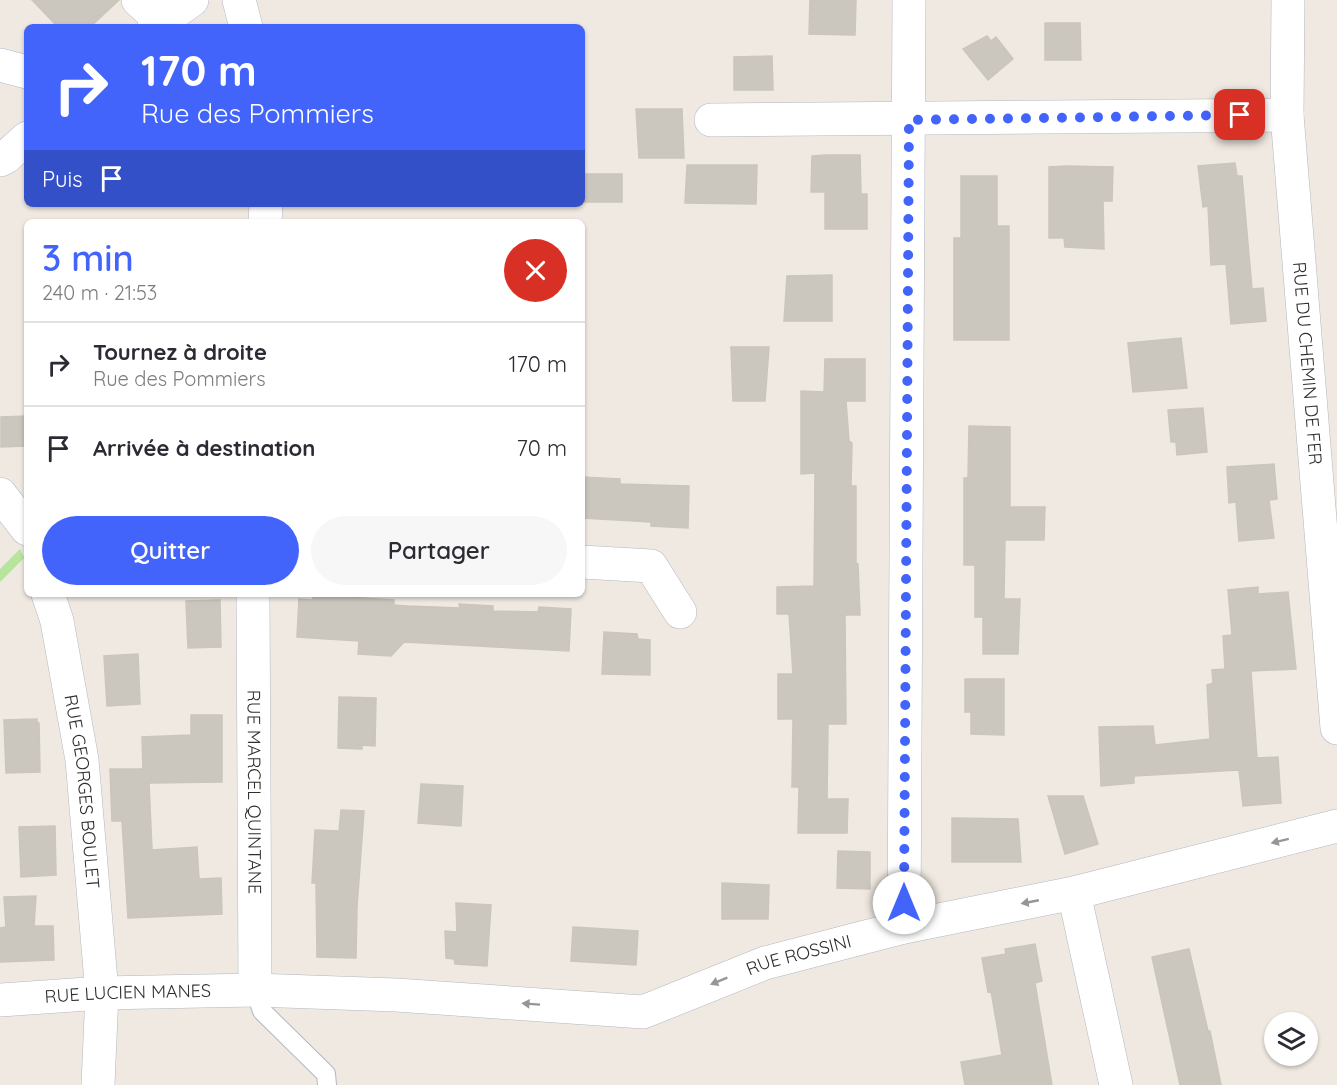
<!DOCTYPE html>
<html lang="fr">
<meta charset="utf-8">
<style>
:root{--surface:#fff;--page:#f7f7f7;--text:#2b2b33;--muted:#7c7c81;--line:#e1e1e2;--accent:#4264fb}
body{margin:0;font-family:Quicksand,sans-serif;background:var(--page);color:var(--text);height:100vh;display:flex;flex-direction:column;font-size:22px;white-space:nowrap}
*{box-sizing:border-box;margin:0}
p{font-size:20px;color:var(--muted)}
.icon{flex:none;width:33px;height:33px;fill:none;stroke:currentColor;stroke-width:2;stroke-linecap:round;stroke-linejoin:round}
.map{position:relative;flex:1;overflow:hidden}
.panel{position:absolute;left:24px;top:219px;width:561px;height:378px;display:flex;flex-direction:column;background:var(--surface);border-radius:9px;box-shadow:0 2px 4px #0004}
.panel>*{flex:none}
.top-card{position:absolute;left:24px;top:24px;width:561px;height:183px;border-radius:9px;box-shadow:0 2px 4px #0004;background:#4264fb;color:#fff;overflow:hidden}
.controls{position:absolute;left:1264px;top:1012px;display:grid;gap:12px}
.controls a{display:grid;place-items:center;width:54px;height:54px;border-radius:50%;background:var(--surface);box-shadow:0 2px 4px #0004;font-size:30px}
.pin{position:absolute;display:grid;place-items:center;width:51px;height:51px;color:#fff;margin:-26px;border-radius:12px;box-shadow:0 3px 9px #0006}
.me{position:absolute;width:66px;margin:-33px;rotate:0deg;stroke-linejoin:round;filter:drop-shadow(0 0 4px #0008)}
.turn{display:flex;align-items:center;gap:21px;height:126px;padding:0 18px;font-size:27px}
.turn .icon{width:78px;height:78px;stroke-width:2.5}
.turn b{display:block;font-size:42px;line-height:51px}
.then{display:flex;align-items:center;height:57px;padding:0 18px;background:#0003;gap:12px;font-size:22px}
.round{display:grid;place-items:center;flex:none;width:63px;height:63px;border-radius:32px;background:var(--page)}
.head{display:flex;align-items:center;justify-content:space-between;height:102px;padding:0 18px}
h1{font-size:36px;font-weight:600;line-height:45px;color:var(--accent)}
.primary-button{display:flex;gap:12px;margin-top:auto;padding:12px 18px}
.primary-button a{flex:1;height:69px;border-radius:36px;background:var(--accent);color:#fff;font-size:24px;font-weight:600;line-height:69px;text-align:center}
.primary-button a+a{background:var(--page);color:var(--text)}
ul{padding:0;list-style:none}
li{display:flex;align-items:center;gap:18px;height:84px;padding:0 18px;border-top:2px solid var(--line)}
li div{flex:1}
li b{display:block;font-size:22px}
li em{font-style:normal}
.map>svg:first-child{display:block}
</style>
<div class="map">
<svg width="1337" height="1085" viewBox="0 0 1337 1085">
<rect width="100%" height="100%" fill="#efe9e1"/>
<!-- green -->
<path fill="#b6e59e" d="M20,549L24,558L0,582V569Z"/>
<!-- building -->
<path fill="#cbc7bf" stroke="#cbc5ba" stroke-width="1.5" d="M32,0H119L90,27H58Z
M810,0H856L855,35L809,34Z
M1045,23H1080L1081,60H1045Z
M987,36L991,41L996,37L1013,59L988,80L963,49Z
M772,56L773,90H734V57Z
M636,109H682L684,158H639Z
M826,155H860L861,194H867V229H825V192H811L812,156Z
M1235,163L1237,176H1242L1252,289L1263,288L1266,321L1231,324L1226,264L1211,265L1208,206L1203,207L1198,166Z
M687,165H757L756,204L685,203Z
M1066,166L1113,167L1112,201H1103L1104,249L1065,247L1064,238H1049V167Z
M582,174H622V202H582Z
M961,176H997V226H1009V340H954V238H961Z
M832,275V321H784L787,276Z
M1181,338L1187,388L1133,392L1128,343Z
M731,347H769L765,401H733Z
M825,359H865V401H846L849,441L852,443L851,486H856V563L858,564L860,615H845L846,724H828L827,799H848L847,833H798L799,787H792L793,719H778V674H793L789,614H777V587L814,586L815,473L801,474V391L824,392Z
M1203,408L1207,452L1177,455L1176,442H1171L1168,410Z
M27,416V446L1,447V417Z
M969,426L1010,427V507H1045L1044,540H1005L1004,599H1020L1018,654H983V617H975V565H964V478H968Z
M1274,464L1277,499L1269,500L1274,538L1239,541L1236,502L1229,503L1227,467Z
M582,477L620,479V484L689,486L688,528L651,526V522L583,518Z
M1258,587V594L1288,592L1296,669L1251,671L1257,758L1278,757L1281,803L1243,806L1239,770L1134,776V783L1101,786L1099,727L1153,726L1155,745L1210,739L1207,685L1213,683L1212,670L1225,669L1223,636L1232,635L1228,590Z
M313,595L394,600V605L408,606L460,608L459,604L493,606V611L538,612L539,607L571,609L569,651L404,642L391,656L358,654L359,641L297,637L299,599L313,600Z
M220,600L221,647L188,648L186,601Z
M604,632L637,634L638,639L650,640V675L602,674Z
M138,654L140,704L107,706L104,656Z
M965,679H1004V735L971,734V712H965Z
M339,697L376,698L375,746L362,745V749L338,748Z
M191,715H222V782L149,783L152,850L197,847L199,879L221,878L222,914L128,918L122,821H112L110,769H143L142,737L191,735Z
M37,719V723H39L40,772L6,773L4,720Z
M421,784L463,786L461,826L418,823Z
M1048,796H1083L1098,844L1065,854Z
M341,810L364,811L357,907L356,958L317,957L316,883H312L315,830L339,831Z
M952,818L1018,819L1021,862H952Z
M55,826L56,875L21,877L19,827Z
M838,851L870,852V889L837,888Z
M722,883L769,885L768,919H722Z
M36,896L34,926H53L54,960L0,962V928L6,927L4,897Z
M456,903L491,905L487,966L455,964L454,959L446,958L445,931L457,932Z
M573,927L638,931L636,965L571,961Z
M1035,944L1042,981L1035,983L1052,1085H965L961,1062L1002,1055L991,991L988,992L982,958L1006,954L1005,949Z
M1189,949L1208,1031H1210L1221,1085H1180L1152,957Z"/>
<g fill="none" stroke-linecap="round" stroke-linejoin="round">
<defs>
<path id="service" d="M255,990L262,1011L326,1074L327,1085"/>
<g id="minor">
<path d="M138,0L161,21"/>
<path d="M239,0L246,27"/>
<path id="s1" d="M1288,0L1287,115L1337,728"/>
<path d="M154,27L192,0"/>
<path d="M0,65L27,72"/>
<path d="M711,120L1287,115"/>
<path d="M0,160L6,157L27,138"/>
<path d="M265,222L266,204"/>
<path d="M0,494L27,529"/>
<path d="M582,562L651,566L680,612"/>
<path id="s2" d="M48,594L57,621L82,760L102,993L98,1085"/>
<path id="s3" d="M253,594L255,990"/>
<path d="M1074,893L1116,1085"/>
<path d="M904,927L909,0"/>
<path id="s4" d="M0,1000L102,993L255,990L396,995L643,1012L765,963L904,927L1074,893L1337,826"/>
</g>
</defs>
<!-- service casing -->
<use href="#service" stroke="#b4b7c1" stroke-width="20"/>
<!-- minor casing -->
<use href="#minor" stroke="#b4b7c1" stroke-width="34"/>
<!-- service -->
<use href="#service" stroke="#fff" stroke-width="18"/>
<!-- minor -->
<use href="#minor" stroke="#fff" stroke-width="33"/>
</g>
<!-- one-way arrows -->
<defs><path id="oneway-solid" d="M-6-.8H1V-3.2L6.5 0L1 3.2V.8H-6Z" transform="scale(1.5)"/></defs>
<g fill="#969696">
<use href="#oneway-solid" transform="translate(1280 841) rotate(166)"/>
<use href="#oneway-solid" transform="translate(1030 902) rotate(169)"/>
<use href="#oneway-solid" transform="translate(719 981) rotate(158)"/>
<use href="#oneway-solid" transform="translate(531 1004) rotate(-176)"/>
</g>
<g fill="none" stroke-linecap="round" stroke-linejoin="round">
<!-- route -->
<path stroke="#4264fb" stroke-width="10" stroke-dasharray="0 18" d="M904,903L909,120L1240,115"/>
</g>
<g text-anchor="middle" stroke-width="5" stroke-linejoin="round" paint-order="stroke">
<!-- street labels -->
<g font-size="18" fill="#2e2e2e" stroke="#fff">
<text dy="6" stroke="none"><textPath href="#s1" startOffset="364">RUE DU CHEMIN DE FER</textPath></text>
<text dy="6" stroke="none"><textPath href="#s2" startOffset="201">RUE GEORGES BOULET</textPath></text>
<text dy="6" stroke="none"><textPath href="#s3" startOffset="198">RUE MARCEL QUINTANE</textPath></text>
<text dy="6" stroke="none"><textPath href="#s4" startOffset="810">RUE ROSSINI</textPath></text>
<text dy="6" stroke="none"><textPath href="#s4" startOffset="128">RUE LUCIEN MANES</textPath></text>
</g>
</g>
</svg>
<div class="controls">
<a><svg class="icon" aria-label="layers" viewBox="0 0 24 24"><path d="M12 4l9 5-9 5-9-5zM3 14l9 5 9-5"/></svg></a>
</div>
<div class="pin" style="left:1240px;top:115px;background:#d93025"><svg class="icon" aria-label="arrive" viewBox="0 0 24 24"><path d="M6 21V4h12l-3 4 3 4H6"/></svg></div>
<svg class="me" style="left:904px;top:903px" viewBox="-20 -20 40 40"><circle r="19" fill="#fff"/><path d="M0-13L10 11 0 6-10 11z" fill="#4264fb"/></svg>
<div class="top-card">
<div class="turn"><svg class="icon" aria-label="right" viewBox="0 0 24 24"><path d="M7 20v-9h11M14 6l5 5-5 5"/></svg><div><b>170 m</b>Rue des Pommiers</div></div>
<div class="then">Puis<svg class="icon" aria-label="arrive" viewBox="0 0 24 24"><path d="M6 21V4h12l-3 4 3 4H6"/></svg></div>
</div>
<section class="panel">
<div class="head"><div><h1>3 min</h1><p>240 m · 21:53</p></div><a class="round" style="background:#d93025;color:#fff"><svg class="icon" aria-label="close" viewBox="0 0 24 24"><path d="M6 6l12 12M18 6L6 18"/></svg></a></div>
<ul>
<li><svg class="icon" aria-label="right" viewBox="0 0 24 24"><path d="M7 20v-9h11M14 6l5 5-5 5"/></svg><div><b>Tournez à droite</b><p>Rue des Pommiers</p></div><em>170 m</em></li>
<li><svg class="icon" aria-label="arrive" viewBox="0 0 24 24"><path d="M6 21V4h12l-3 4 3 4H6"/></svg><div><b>Arrivée à destination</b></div><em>70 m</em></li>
</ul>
<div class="primary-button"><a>Quitter</a><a>Partager</a></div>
</section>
</div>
